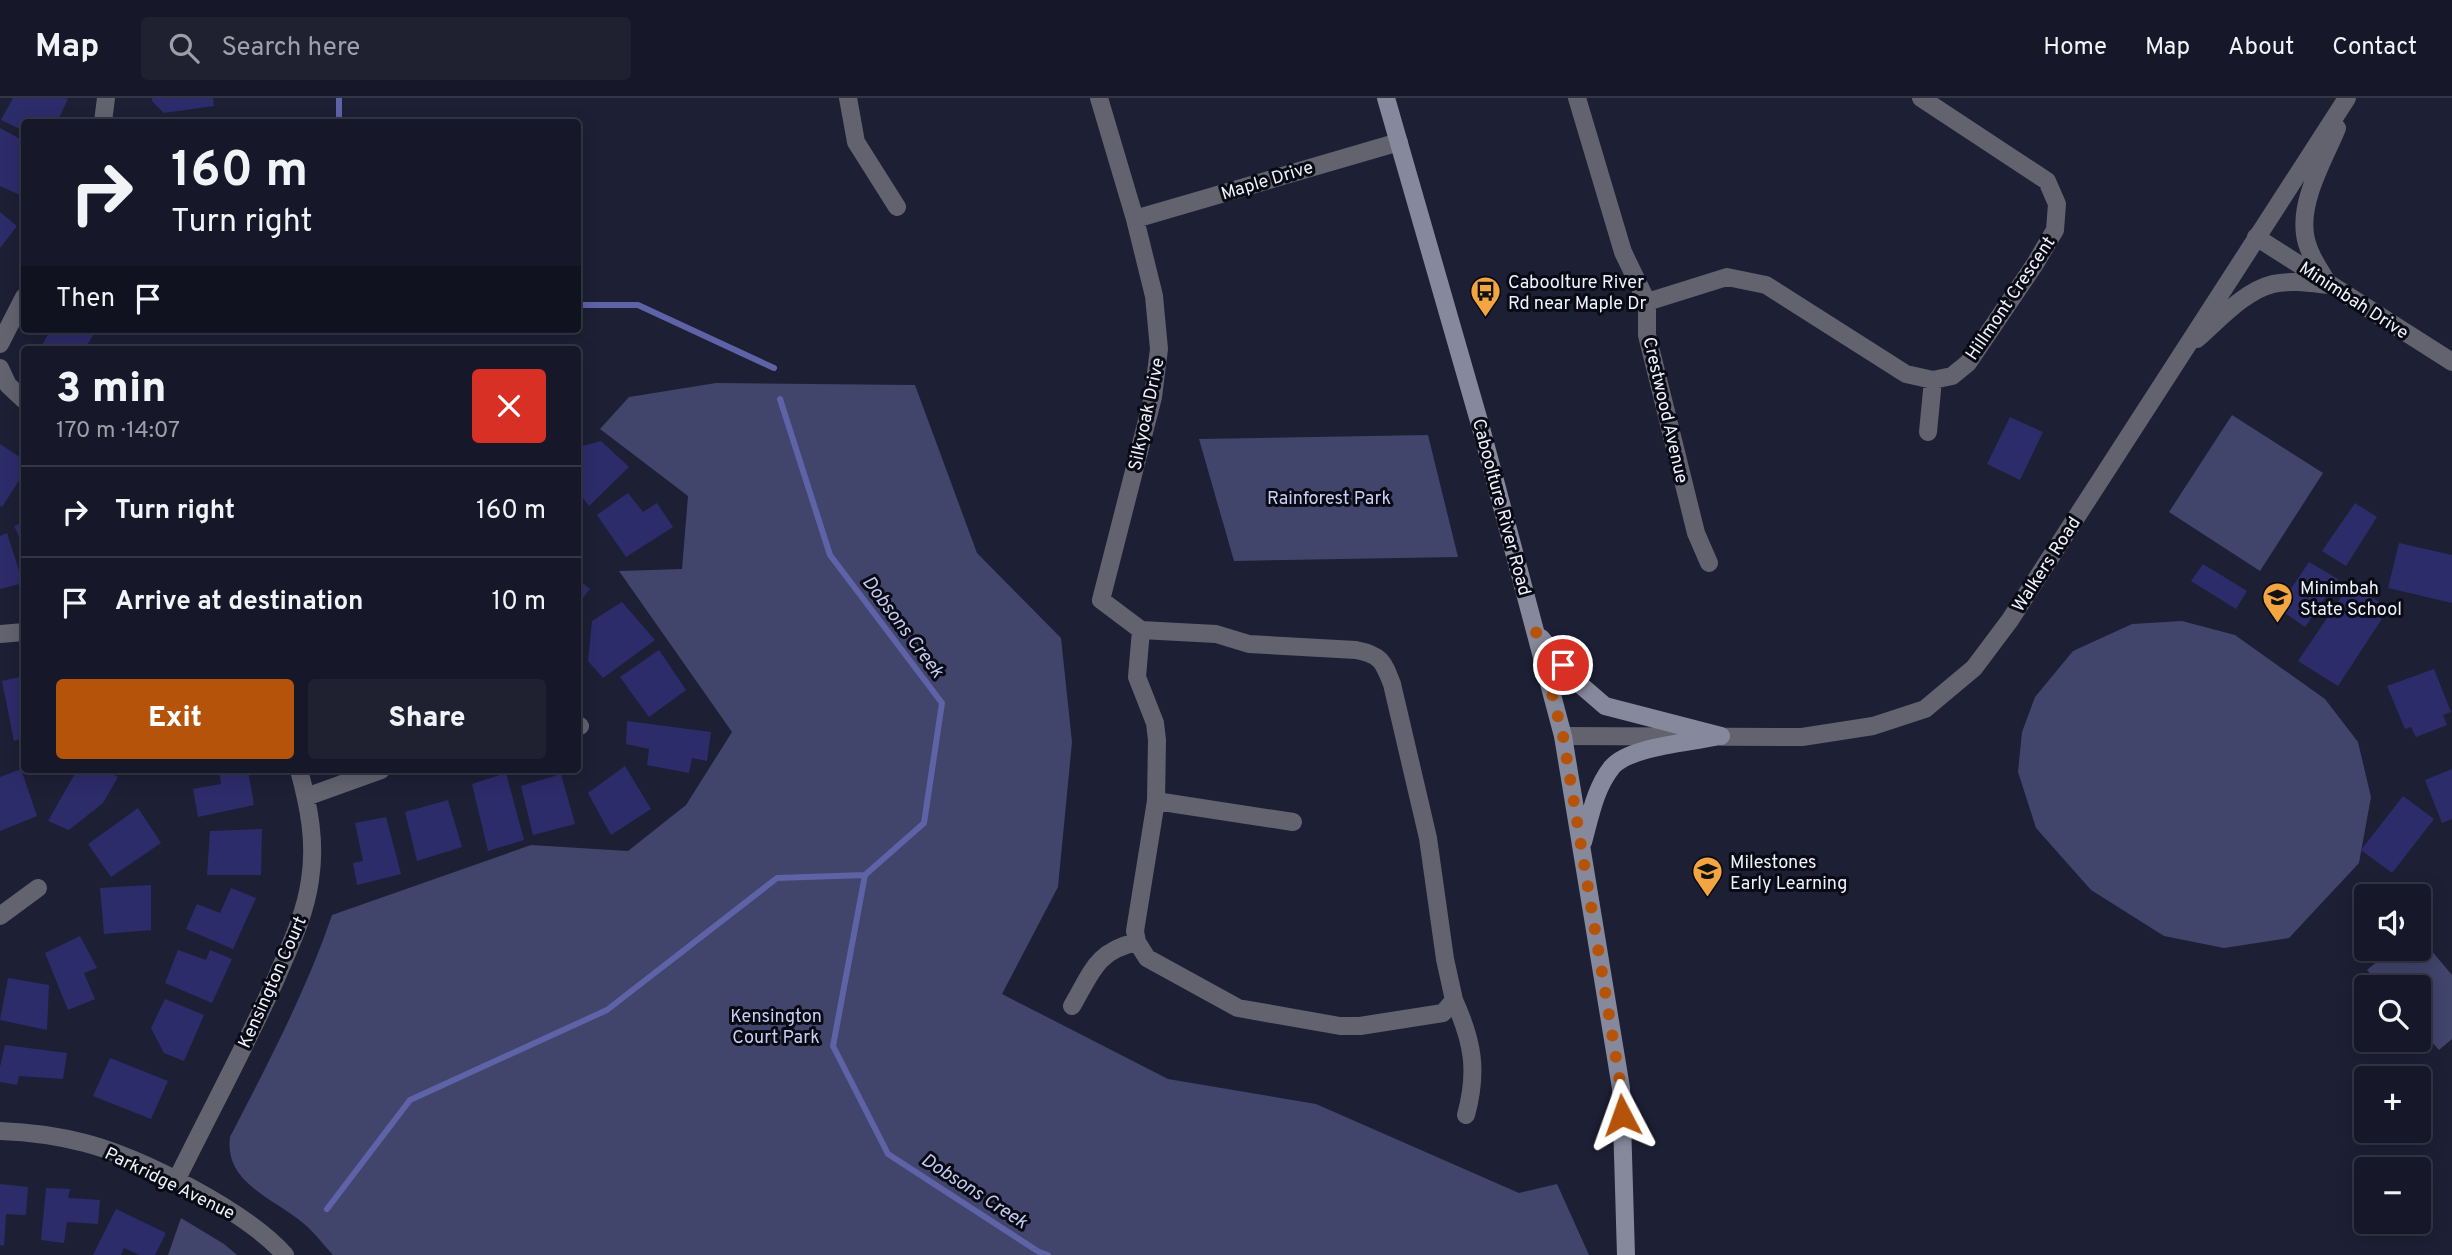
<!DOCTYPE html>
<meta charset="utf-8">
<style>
:root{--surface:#161728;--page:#1f2030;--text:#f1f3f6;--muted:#9e9fa8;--line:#353645;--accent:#b45309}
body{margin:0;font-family:Overpass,sans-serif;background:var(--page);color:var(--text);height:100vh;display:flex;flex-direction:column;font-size:26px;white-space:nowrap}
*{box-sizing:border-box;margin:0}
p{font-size:23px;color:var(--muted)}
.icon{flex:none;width:38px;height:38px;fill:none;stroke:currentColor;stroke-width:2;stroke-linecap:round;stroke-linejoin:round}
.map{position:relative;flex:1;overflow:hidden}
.drawer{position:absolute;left:21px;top:248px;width:560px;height:427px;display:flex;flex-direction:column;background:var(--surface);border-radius:7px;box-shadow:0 4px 18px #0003,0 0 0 2px var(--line)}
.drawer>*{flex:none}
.top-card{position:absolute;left:21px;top:21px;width:560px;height:214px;border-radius:7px;box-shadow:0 4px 18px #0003,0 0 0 2px var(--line);background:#161728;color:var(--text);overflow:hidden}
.buttons{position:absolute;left:2354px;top:786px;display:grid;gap:14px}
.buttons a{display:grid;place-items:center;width:77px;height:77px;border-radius:7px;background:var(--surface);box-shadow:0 4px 18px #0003,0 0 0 2px var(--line);font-size:35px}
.pin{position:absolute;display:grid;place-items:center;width:60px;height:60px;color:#fff;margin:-30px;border:4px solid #fff;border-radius:50%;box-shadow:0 2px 7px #0007}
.me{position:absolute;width:77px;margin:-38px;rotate:356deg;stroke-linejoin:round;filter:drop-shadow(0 0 5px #0008)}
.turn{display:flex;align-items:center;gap:24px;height:147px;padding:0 35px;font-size:32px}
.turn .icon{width:91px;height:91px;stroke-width:2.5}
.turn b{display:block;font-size:49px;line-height:60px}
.then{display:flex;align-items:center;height:66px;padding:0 35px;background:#0003;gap:14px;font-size:26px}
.round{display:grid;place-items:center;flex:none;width:74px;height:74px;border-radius:7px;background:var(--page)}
.head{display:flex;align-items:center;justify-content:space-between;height:119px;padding:0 35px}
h1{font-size:42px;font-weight:800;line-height:52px}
.cta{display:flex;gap:14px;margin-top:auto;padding:14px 35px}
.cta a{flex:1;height:80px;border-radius:7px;background:var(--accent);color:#fff;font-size:28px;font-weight:800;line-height:80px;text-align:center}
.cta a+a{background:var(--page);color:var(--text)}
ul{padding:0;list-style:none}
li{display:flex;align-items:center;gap:21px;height:91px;padding:0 35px;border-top:2px solid var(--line)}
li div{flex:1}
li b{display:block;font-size:26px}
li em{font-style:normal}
header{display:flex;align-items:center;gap:42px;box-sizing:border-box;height:98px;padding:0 35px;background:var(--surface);border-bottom:2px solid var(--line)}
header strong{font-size:33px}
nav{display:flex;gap:38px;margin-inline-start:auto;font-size:24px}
.search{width:490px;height:63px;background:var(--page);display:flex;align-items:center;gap:18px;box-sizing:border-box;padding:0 24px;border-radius:7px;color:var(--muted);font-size:26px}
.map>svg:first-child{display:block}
</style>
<header>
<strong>Map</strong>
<div class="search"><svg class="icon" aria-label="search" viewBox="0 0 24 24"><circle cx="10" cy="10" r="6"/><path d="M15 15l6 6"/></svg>Search here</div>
<nav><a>Home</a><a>Map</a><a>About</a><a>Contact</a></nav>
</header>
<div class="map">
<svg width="2452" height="1157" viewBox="0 0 2452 1157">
<rect width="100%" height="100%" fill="#1d1f35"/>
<!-- green -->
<path fill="#41446b" d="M716,285L915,287L977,455L1061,540L1072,644L1058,789L1002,896L1168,981L1316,1006L1519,1095L1557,1086L1589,1157H333C323,1146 314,1134 303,1125C274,1100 224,1085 230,1039C267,967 306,894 332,817L531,747L628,753L686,707L732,634L619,473L682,471L688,398L600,331L629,299Z
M2232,317L2323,375L2260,473L2169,414Z
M1428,337L1458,459L1234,463L1199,341Z
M2182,523L2235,537L2325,601L2358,644L2371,699L2359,765L2289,840L2224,850L2164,838L2091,792L2036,730L2018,674L2022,634L2035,599L2073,553L2132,526Z
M2419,838L2452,877V941L2439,952L2419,930L2418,889H2382L2367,872L2392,851L2418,850Z
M181,1120L224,1146L237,1157H168Z"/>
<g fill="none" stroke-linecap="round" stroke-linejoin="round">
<!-- stream -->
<path stroke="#5e62a6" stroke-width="6" d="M339,0V24
M578,207H638L774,270
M780,301L830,457L942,605L924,725L865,777L833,948L888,1056L1039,1154L1048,1157
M327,1111L410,1002L607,912L777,780L865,777"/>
</g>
<!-- building -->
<path fill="#2d2c6b" d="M13,0H65L68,1L57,24H24V33L1,22Z
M152,0H213L214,8L164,15L152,3Z
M0,30L24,43V93L22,98L0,88Z
M0,114L17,128L0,150Z
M51,231H97L84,252H44L42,247Z
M2010,319L2043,334L2020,382L1987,366Z
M601,343L629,369L589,408L578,394V352L582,348Z
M0,346L24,362V375L2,409L0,408Z
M628,395L643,414L657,405L673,429L626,459L597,417Z
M2355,405L2377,419L2346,468L2322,453Z
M24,424V449L14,428Z
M7,435L23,485L0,491V438Z
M2399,445L2452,457V505L2388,490Z
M2309,464L2338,481L2305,529L2278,510Z
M2203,466L2247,493L2236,511L2191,483Z
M578,481L590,491L578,506Z
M2350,486L2389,510L2338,588L2298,563Z
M622,504L655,542L603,580L588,563L592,523Z
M659,552L686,592L649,619L620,579Z
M2434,571L2451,614L2443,617L2447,627L2416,639L2411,629L2405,631L2387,588Z
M24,578V640L14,643L2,583Z
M627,623L711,634L707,663L692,660L689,675L647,667L649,651L626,646Z
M625,668L651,711L611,737L588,695Z
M21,671L37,718L0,733V679Z
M2452,671V721L2442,725L2425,682Z
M77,672H105L118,679L103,705L69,732L48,723Z
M219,672H248L254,707L198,719L193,691L221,686Z
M506,675L524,742L488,753L472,686Z
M561,676L575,726L533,737L521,688Z
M2403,698L2434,721L2392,775L2361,752Z
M448,702L462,749L417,763L405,714Z
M138,710L161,745L111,779L88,746Z
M386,719L401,776L357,787L353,765L363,763L355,725Z
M262,731L261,777H207L210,733Z
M151,787V832L104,836L100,790Z
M231,790L256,800L233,851L186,831L197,806L220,815Z
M80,838L97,870L84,875L95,901L68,912L45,855Z
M178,852L206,862L210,852L232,861L212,905L165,885Z
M8,880L49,887L47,932L0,922Z
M165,901L204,917L184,963L164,955L151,930Z
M5,947L67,955L63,981L19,978L17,987L0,984V969Z
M110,960L168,983L151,1021L93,998Z
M0,1086L28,1089L26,1117L6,1116L4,1148L0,1147Z
M46,1090L70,1091L68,1100L100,1102L98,1126L67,1124L64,1145L41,1142Z
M116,1111L166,1135L155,1157H140L124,1150L121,1157H93Z"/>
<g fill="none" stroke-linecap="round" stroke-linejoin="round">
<!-- minor -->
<path stroke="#62636f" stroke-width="18" d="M848,0L856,44L897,109
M1099,0L1135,121L1154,198L1159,251L1153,299L1101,502L1141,532
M1577,0L1623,154L1647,204V237L1696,435L1709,465
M103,24L106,0
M1135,121L1399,44
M2256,139L2452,264
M1647,204L1727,179L1766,187L1906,276L1933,282L1952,278L1968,265L2035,166L2055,132L2057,106L2047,83L1921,0
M0,246L24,199
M0,270L8,287L24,302
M1928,334L1933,282
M1141,532L1216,536L1249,546L1356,552C1381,557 1383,563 1392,586L1428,740L1445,861L1454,902L1443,915L1360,928H1340L1238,910L1147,860L1137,844L1135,833L1156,703L1157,642L1155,625L1137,579Z
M0,536L24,534
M578,627L580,628
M306,699L381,672
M1156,703L1293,724
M0,818L38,790
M1454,902C1473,944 1478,973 1466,1017
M1072,908C1092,874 1096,853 1137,844
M0,1033C28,1034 58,1038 85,1045C142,1060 246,1113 285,1157
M176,1083C209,1016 244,951 275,883C289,850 305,818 310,782C316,744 309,709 299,672"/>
<!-- tertiary -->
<path stroke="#62636f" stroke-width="18" d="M2329,187C2320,172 2307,154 2305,136C2300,101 2324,62 2337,30
M2197,241C2219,222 2244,193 2273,186C2291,182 2310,185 2329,187
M1563,638L1802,639L1873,628L1925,611L1974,570L2010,522L2347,0"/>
<!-- secondary -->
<path stroke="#86899b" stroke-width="18" d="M1386,0L1481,330L1563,638L1621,990L1626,1157
M1541,540L1576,583L1605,608L1721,638
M1583,744C1590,719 1595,690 1612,669C1629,649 1687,645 1714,639"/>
</g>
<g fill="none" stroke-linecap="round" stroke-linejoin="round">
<!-- route -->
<path stroke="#b45309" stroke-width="12" stroke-dasharray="0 21.6" d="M1563,567L1536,534L1563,638L1621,990L1622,1017"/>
</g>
<!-- icons -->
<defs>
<symbol id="bus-pin" viewBox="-11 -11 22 30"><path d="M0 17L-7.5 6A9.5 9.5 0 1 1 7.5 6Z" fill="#f2a541" stroke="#090a13"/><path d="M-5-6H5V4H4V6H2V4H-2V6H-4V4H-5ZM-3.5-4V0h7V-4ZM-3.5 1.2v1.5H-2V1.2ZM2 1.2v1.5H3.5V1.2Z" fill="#111"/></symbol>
<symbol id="school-pin" viewBox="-11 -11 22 30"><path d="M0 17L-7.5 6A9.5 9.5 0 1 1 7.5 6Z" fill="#f2a541" stroke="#090a13"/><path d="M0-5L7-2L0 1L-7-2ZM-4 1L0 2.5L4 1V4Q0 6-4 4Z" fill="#111"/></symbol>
</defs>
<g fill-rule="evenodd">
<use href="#bus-pin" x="1468" y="176" width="35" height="47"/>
<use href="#school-pin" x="2260" y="482" width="35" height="47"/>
<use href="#school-pin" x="1690" y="756" width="35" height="47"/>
</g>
<g text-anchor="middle" stroke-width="6" stroke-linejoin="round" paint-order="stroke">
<!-- street labels -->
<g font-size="18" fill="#eff1fe" stroke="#090a13">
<text transform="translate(1267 82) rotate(-17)" y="6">Maple Drive</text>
<text transform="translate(2010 200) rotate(-56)" y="6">Hillmont Crescent</text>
<text transform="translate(2354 202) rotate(33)" y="6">Minimbah Drive</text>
<text transform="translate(1666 312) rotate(77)" y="6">Crestwood Avenue</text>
<text transform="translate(1146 316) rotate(-78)" y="6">Silkyoak Drive</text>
<text transform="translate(1502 409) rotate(75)" y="6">Caboolture River Road</text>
<text transform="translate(2046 466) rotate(-57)" y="6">Walkers Road</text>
<text transform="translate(272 884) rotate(-66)" y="6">Kensington Court</text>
<text transform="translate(170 1085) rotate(26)" y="6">Parkridge Avenue</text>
</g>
<!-- poi labels -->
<g font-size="18" fill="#eff1fe" stroke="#090a13" text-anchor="start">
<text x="1508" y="190">Caboolture River<tspan x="1508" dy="21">Rd near Maple Dr</tspan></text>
<text x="2300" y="496">Minimbah<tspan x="2300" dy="21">State School</tspan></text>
<text x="1730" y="770">Milestones<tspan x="1730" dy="21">Early Learning</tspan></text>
</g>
<!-- park labels -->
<g font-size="18" fill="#cacff6" stroke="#090a13">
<text x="1329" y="406">Rainforest Park</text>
<text x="776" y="924">Kensington<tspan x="776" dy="21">Court Park</tspan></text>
</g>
<!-- water labels -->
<g font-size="19" font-style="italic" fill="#c5c9f0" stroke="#090a13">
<text transform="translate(904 528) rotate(53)" y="7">Dobsons Creek</text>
<text transform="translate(975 1092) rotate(33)" y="7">Dobsons Creek</text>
</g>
</g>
</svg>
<div class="buttons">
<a><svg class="icon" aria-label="sound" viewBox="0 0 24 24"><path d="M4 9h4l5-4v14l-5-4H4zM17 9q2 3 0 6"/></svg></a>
<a><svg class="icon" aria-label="search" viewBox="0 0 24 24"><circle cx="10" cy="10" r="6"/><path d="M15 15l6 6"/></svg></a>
<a>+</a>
<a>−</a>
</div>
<div class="pin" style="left:1563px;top:567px;background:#d93025"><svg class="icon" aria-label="arrive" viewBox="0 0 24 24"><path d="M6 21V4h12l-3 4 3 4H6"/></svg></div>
<svg class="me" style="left:1622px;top:1017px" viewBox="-20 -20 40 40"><path d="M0-17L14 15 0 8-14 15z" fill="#b45309" stroke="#fff" stroke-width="4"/></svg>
<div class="top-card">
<div class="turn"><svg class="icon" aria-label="right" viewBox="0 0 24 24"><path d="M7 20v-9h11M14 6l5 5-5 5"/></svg><div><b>160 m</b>Turn right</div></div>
<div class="then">Then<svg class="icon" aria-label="arrive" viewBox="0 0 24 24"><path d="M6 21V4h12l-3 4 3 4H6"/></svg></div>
</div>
<section class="drawer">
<div class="head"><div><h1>3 min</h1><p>170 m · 14:07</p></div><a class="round" style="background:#d93025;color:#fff"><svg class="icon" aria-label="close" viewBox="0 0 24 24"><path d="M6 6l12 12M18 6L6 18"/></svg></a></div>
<ul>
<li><svg class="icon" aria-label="right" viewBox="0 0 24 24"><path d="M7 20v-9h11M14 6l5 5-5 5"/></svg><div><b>Turn right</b></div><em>160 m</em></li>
<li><svg class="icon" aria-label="arrive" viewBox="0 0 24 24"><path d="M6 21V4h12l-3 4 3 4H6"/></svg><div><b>Arrive at destination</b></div><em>10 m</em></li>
</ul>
<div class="cta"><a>Exit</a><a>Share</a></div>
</section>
</div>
